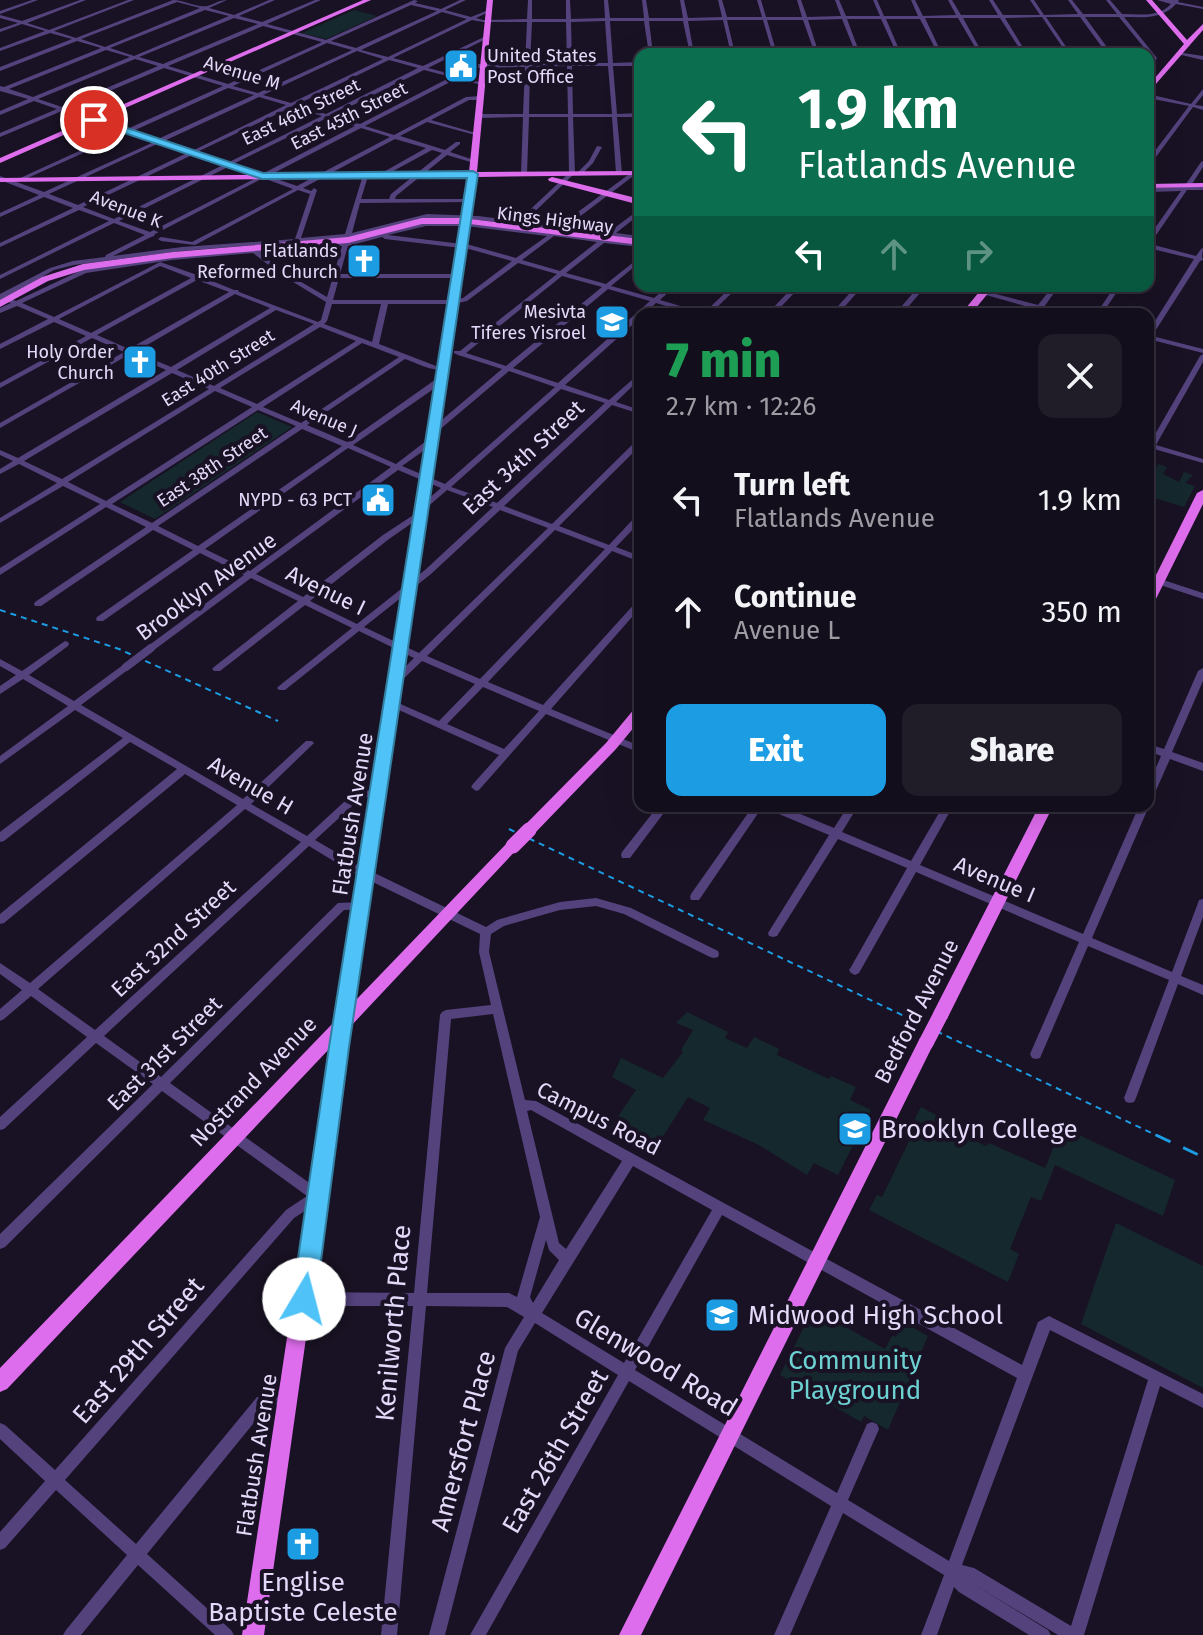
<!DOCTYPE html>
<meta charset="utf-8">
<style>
:root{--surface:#130e1b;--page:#201c28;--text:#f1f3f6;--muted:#9d9ca3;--line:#322e3a;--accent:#1c9ce3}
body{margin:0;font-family:"Fira Sans",sans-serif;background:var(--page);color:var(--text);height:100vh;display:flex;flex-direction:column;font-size:30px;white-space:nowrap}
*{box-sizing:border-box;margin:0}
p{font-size:26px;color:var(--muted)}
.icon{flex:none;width:44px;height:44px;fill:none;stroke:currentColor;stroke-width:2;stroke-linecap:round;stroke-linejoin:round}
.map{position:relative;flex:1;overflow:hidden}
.sheet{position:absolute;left:634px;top:308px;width:520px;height:504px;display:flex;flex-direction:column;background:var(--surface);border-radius:16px;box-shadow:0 8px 32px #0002,0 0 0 2px var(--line)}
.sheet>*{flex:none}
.guide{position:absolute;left:634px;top:48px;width:520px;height:244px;border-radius:16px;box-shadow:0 8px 32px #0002,0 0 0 2px var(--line);background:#0b6e4f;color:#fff;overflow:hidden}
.pin{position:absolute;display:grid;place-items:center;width:68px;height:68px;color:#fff;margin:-34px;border:4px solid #fff;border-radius:50%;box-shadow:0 2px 8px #0007}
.me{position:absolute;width:88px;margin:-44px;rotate:8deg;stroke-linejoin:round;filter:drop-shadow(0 0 6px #0008)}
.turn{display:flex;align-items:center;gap:28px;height:168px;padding:0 32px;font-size:36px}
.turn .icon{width:104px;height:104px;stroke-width:2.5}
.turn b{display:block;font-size:56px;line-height:68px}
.lanes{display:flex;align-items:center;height:76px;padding:0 32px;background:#0003;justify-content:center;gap:40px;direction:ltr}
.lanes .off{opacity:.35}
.round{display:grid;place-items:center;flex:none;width:84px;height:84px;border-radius:16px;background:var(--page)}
.head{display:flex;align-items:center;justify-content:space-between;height:136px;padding:0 32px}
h1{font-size:48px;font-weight:800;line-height:60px;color:#1e9e55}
.button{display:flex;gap:16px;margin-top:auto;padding:16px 32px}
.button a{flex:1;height:92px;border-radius:16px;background:var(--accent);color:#fff;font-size:32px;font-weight:800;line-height:92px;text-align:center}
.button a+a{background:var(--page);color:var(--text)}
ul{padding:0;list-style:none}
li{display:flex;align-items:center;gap:24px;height:112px;padding:0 32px}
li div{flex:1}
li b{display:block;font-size:30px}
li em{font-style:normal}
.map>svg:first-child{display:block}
</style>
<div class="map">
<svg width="1203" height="1635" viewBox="0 0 1203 1635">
<rect width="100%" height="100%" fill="#191224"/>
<!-- green -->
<path fill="#15282d" d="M354,10L377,16L326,39L302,33Z
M257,412L292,427L155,519L120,502Z
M1158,464L1167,467L1163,474L1179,482L1184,472L1193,475L1185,483L1195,486L1184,507L1148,496V470L1154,471Z
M687,1012L728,1032L725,1038L747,1048L754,1037L779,1049L777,1055L829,1079L831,1076L856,1087L850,1100L871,1110L838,1175L814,1163L807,1175L757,1144L703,1120L710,1108L688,1097L653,1152L610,1128L636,1090L612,1077L621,1058L663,1078L683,1052L681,1050L693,1030L676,1023Z
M921,1107L971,1134L969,1138L986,1146L989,1143L1045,1168L1062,1127L1175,1180L1163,1216L1055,1165L1041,1201L1031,1197L1010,1249L1019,1254L1008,1282L869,1210L877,1195L882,1197L913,1133L909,1131Z
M1116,1223L1203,1266V1388L1081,1324Z
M813,1309L885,1349L892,1336L896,1337L903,1322L928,1336L888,1430L864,1416L861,1422L780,1375Z"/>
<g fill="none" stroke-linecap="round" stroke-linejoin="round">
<!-- minor -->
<path fill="#54427d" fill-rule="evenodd" d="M32,0H38L0,14V11Z
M80,0H86L27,23L49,30L128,0H134L54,31L76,38L173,0C184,0 197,8 207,6C215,4 219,0 227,0L209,8L234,15L269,0H275L239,16L262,22L315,0H321L267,24L326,40L414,0L418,1L415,3L441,9L460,0H466L445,10L471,17L491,9V11L476,18L483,20L527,19L528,0H532V19H566V0H570L571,19L605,18L604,0H608L610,18H644L642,0H646L649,18H683L680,0H684L688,18L722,17L718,0H722L727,17H762L757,0H761L766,17H802L797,0H801L807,17L841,16L835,0H839L846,16H880L873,0H877L884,16H918L911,0H915L923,16L956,15L948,0H952L961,15H998L989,0H993L1003,15H1040L1030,0H1034L1044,15L1078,14L1068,0H1072L1083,14H1117L1106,0H1110L1122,14C1139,14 1158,18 1171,4L1157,0H1179L1178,2L1203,7V9L1176,4C1161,20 1144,17 1124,17L1157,58L1155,61L1119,17H1085L1112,54H1107L1080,17H1046L1071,54H1067L1042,17L1005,18L1027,54H1023L1000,18H963L983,54H979L958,18H925L942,54H938L920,19H886L901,54H897L881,19H847L860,54H856L842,19L808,20L819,54H815L803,20H767L777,54H773L763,20H727L735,54H731L723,20L688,21L694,54H690L683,21H649L653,54H649L644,21H610L613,63L640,62V66H613L617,114L640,113V117H617L622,173L619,175L616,173L612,117H573L575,173L524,222L559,226L632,172H636V174L566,227L609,232L640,209V214L616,233L640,236V240L612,236L608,239L640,243V247L604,243L566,273L606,284L640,257V262L611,286L654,298L668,286H675L660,300L704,313L732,286H739L710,314H694L656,303L644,314H640V318L565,385L609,400L640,373V379L616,402L640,410V414L612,405L504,506L552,524L637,440H640V446L559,526L609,545L637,515H640V522L616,547L640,556V562L612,551L488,682L543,705L637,601L640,600V608L551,709L640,746V753L546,714L479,790L476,791L471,787L473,784L499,755L390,706L388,704L393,701L396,702L439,721L475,684L422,661L400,682H394L392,680L414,658L359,631L285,690H279L277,688L279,686L352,628L305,605L220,671H214L212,669L214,667L298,601L251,578L154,650H148L147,648L148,646L244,575L200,553L103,621H97L96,619L97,617L193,550L153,530L41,606H35L34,604L35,602L146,527L106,507L0,575V568L100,504L63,486L0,523V518L57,483L19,464L0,474V469L13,461L0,455V450L18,458L166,370L130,354L0,428V423L124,352L92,338L0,388V383L86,336L54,322L0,349V344L48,319L17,306L0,313V308L11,303L0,300V294L50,268L73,261L105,257L106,255L145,235L114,223L0,279V275L109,221L79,210L0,247V243L73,208L44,197L0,217V213L39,195L0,180V176L44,192L154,142L128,133L23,180L18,179L123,131L62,111L0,137V133L57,109L34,101L0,115V111L28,99L0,91V86L4,87L101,48L77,41L0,71V67L72,39L50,33L0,51V48L45,31L22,24L0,32V29L18,23L0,18V15L22,21ZM177,2L200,8L105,47L81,39ZM411,5L437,11L356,48L331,41ZM205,10L229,16L134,56L110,48ZM442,12L467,19L388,57L361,50ZM234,18L258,24L163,64L139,57ZM472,20L483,22H527L525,64H477L455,75L428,68L488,38L486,36L423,66L393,58ZM605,21L608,63H572L571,22ZM532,22H566L567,63L530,64ZM263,26L322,42L228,84L168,66ZM327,43L352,50L258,93L233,86ZM106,50L130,57L33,97L9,89ZM357,51L383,59L291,103L263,95ZM135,59L158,66L62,107L38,99ZM389,60L418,68L326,114L296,105ZM567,66L568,114H529L530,67ZM572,66H608L612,114H573ZM525,67L523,114H478L475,116L478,118L523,117L521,174L524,176L527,174L529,117H568L569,173L518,221L478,216L427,214L352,233L360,203L471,202V200L469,199H395L396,196L447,155L474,163L477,161L450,152L460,144V142H456L445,150L400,136L427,122L479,136V134L431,120L469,100H480L483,98L480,96L466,97L394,135L365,126L456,79L483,85V83L460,77L478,68ZM164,68L223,86L127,129L67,109ZM424,70L451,77L360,124L331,116ZM228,88L254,95L158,139L133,131ZM259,97L286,105L192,151L164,141ZM292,107L322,116L227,163L197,152ZM327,118L355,126L262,174L233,164ZM361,128L390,137L297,186L268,176ZM395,139L426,148L380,174V176H384L432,150L442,153L391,194L389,199H361L368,176L363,175L345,234L301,238L317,190L314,188L311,191L303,188ZM159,143L187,153L78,205L49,194ZM192,155L223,165L114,219L83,207ZM228,167L258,177L150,232L119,221ZM263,178L293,189L192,242L161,237L158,239L161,241L195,245L298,190L310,194L295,239L182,247L113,256L151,237L154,236L155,234ZM427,218L478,220L514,224L513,226L516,228L521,225L555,229L551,232L466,222H426L350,241L351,237ZM426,226H466L547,236L516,258L470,245L388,235ZM562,230L605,236L602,238L558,233ZM554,236L597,242L560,271L522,260ZM382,237L385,239L469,249L512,261L463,298L454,300H333L339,278H458L461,276L458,274H340L348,246ZM344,238L343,242L172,256L84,269L16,301L7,297L54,270L74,265L182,251ZM342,246L327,297L284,272L260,253ZM253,253L280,274L326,302L321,320L318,322L239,292L238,290H234L200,276L160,262L54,317L22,303L86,273L172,260ZM518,263L557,274L460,351H454V353L458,355L502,369L431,429L435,431H438L509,371L555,387L445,484L402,466L436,442V438H430L396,464L353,445L445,381V377H439L347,442L307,425L405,359C419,364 434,373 448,368L444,366H436L379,344L388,304H454L467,301ZM160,266L191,278L91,333L59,319ZM562,276L602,287L506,366L466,353ZM197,280L229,292L129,349L97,335ZM608,289L650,301L558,383L513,368ZM235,294L270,308L171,367L135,352ZM332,304H381L372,342L324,324L327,321ZM276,310L314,324L214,386L177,370ZM320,327L356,341L257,404L220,388ZM362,343L399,357L301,423L263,407ZM172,373L209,389L62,479L24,461ZM561,389L605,403L497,503L451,487ZM215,391L252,407L106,501L68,482ZM258,410L296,426L152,523L112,504ZM302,429L342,446L198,546L158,526ZM348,448L391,467L250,571L205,549ZM398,470L441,488L420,506L419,508L421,510L383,535L303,597L256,574ZM447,490L493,507L425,570L357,624L310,601L389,539L425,514L426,512L424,510ZM500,510L548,528L419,653L364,627L431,574ZM555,530L605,549L480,679L427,656ZM483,687L539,711L504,749L447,724Z
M1177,52L1203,56V60L1177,54Z
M1203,89V95L1195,105L1203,106V110L1193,107L1150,165L1148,166V160L1189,106L1148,98V94L1191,104Z
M597,146L602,147L593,163L582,174H578V172L589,161Z
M1203,161V167L1190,187L1203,186V190H1187L1150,244L1196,256L1201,249L1203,248L1202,257L1203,260L1200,261L1152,336L1203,349V353L1148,339V332L1194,259L1148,248V238L1181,191L1148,192V188L1184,187L1201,162Z
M794,286H801L774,314H767Z
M856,286H863L838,314H831Z
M919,286H926L902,314H895Z
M954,286H965L1038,305L1053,286H1059L1044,307L1066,314H1055L1041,310L1038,314H1032L1036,309Z
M1115,286H1121L1102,314H1096Z
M1203,354V362L1156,445L1203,459V463L1154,449L1151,455H1148V443H1150L1200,356Z
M1148,575L1203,593V599L1148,581Z
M65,641L68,642L69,644L68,646L29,675L74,701L123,665H129L131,667L129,669L81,705L243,799L306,741H312L314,743L312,745L251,804L307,836L357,790L383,791L385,794L380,798L362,797L315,840L358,865L486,927L497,920L560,902L596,898L631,908L718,951L719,954L718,957L714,958L710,957L624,914L596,906L560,910L504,926L491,934L489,952L525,1100L536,1101L1022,1365L1038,1322L1049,1316L1203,1394V1408L1160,1386L1084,1635H1058L973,1584L1048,1630L1051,1635H1029L959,1592L954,1587L937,1635H921L944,1575L843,1513L790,1635H774L831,1506L629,1381L486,1635H470L618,1375L535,1323L518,1351L445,1635H429L505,1348L524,1317L507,1307L426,1306L397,1635H381L413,1306H304L299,1304L297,1299L299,1294L304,1292L414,1293L440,1015L442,1012L446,1010L491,1005L479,952L480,934L350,871L309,846L104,1036L161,1077L338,903L363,902L367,903L368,906L367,909L344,910L170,1083L322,1192L324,1196L322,1200L294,1218L65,1480L136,1544L257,1397L289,1387L294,1389L296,1394L294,1399L266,1408L147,1554L231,1630L234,1635H215L138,1565L81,1635H63L66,1630L127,1555L56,1490L5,1548L0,1550V1532L45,1481L0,1439V1423L5,1425L55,1470L286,1210L307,1196L162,1091L5,1247L0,1249V1234L153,1084L96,1043L4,1129L0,1130V1117L87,1037L31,996L4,1019L0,1021V1009L22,990L0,974V963L30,983L237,805L185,774L4,923L0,924V914L177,769L130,742L4,841L0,842V832L123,738L75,710L0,764V756L68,706L23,679L0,694V686L16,675L0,666V659L22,671ZM245,809L301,842L95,1030L38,989ZM493,1014L540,1217L517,1297L509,1293H427L451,1019ZM531,1110L622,1161L566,1249L559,1243L527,1111ZM633,1166L712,1210L624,1363L542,1313ZM722,1215L1017,1378L949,1561L848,1500L879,1429L877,1424L872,1422L867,1424L837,1493L635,1370ZM546,1240L549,1250L559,1260L533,1303L530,1297ZM1050,1330L1148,1380L1071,1626L974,1568L962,1565Z
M1203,668V681L1172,752L1203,763V771L1170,759L1153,797L1148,801V786L1161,756L1148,751V744L1164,749L1198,671Z
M1148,804L1149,806L1092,938L1172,972L1198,903L1199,900L1203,899V917L1181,976L1203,985V995L1178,984L1136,1098L1134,1102L1130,1103L1126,1102L1124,1098L1169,980L1088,946L1040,1058L1036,1059L1032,1058L1030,1054L1079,942L916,872L859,973L855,975L851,973L849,970L851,967L907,868L838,839L777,936L773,937L769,936L768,933L829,835L767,809L766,806H781L834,828L848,806H858L842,832L911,861L943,806H953L920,865L1083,934L1139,806H1148Z
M658,806H669L630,858H622L621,855L622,852Z
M753,806H763L699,900H691L690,897L691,894Z"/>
<!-- major -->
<path fill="#de6ded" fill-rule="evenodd" d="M363,0H371L0,163V158Z
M487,0H493L477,172L640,171V175L477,177L470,219L640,239V245L470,224L354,1002L508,842H518L520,846L350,1027L264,1635H242L331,1047L7,1389L0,1392V1368L335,1021L461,224H422L348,243L173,258L84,270L48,281L0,307V300L42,277L83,264L173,252L348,237L422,218H462L468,177L0,182V178L469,172Z
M1146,0H1152L1187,40L1203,24V30L1148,93V86L1184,44Z
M552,177L640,199V205L549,181L548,179Z
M1203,183V187L1148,188V184Z
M984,286H994L971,314H961Z
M1203,490V504L1154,603L1148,607V591L1197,493Z
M640,706V720L616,749L534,834H524L522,830L524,826L606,743L635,708Z
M1039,806H1053L947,1019L941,1021L935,1019L933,1014L935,1009Z
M926,1036L932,1038L934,1043L641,1635H619L920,1038Z"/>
<!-- rail-far1 -->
<path stroke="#1c9ce3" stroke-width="2" stroke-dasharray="6 5" stroke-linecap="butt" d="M0,610L119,649L278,721
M509,829L1160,1137"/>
<!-- rail -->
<path stroke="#1c9ce3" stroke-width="3" stroke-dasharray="16 14" stroke-linecap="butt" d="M1156,1135L1203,1157"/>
<!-- minor-bridge -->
<path stroke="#54427d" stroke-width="8" d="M126,667L151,648"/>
<!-- major-bridge -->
<path stroke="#de6ded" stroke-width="15" d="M513,846L529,830
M926,1043L941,1014"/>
</g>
<!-- route -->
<path fill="#4fc3f7" stroke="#337fa1" stroke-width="2" d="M94,117L263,173L473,171L478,174L349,1047L316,1299L312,1307L304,1311L296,1307L292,1299L329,1047L467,178L262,179L91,122Z"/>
<!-- icons -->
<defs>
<symbol id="civic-square" viewBox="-11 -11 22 22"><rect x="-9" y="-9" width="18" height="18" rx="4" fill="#1c9ce3" stroke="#191224"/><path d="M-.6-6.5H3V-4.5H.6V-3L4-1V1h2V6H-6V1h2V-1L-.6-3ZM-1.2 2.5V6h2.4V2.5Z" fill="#fff"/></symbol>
<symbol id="church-square" viewBox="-11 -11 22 22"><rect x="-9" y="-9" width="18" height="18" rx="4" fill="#1c9ce3" stroke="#191224"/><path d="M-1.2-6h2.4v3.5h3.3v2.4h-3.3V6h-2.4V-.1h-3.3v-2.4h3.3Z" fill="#fff"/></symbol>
<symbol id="school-square" viewBox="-11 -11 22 22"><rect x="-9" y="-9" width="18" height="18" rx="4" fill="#1c9ce3" stroke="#191224"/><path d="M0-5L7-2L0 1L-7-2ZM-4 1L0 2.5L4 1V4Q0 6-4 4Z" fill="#fff"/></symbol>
<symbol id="university-square" viewBox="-11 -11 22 22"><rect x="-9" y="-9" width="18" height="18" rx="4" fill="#1c9ce3" stroke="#191224"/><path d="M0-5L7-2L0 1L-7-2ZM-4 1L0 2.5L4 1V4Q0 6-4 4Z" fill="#fff"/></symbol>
</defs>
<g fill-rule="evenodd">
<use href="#civic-square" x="441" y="46" width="40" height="40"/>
<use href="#church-square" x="344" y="241" width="40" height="40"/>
<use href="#school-square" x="592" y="302" width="40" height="40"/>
<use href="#church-square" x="120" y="342" width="40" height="40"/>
<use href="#civic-square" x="358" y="480" width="40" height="40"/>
<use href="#university-square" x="835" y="1109" width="40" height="40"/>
<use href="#school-square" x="702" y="1295" width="40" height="40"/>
<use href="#church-square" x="283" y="1524" width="40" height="40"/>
</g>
<g text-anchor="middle" stroke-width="8" stroke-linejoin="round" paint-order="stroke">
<!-- far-poi labels -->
<g font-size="18" fill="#e5d9fa" stroke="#191224" text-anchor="end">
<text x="487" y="62" text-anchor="start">United States<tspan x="487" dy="21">Post Office</tspan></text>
<text x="338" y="257">Flatlands<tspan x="338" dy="21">Reformed Church</tspan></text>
<text x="586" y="318">Mesivta<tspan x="586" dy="21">Tiferes Yisroel</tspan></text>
<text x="114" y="358">Holy Order<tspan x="114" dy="21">Church</tspan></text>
<text x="352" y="506">NYPD - 63 PCT</text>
</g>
<!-- far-street labels -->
<g font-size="18" fill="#e5d9fa" stroke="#191224">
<text transform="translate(242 73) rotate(17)" y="6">Avenue M</text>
<text transform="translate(301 112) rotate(-26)" y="6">East 46th Street</text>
<text transform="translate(349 116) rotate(-27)" y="6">East 45th Street</text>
<text transform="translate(126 209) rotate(21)" y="6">Avenue K</text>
<text transform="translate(555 220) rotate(7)" y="6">Kings Highway</text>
<text transform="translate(218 368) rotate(-32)" y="6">East 40th Street</text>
<text transform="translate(324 418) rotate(23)" y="6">Avenue J</text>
<text transform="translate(212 467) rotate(-34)" y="6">East 38th Street</text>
</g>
<!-- street labels -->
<g font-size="22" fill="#e5d9fa" stroke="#191224">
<text transform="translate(523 457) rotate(-43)" y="8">East 34th Street</text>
<text transform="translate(206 586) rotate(-36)" y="8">Brooklyn Avenue</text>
<text transform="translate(326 590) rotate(26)" y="8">Avenue I</text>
<text transform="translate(251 785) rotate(30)" y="8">Avenue H</text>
<text transform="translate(352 814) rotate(-81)" y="8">Flatbush Avenue</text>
<text transform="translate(995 879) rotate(23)" y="8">Avenue I</text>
<text transform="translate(173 938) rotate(-43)" y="8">East 32nd Street</text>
<text transform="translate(916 1011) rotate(-63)" y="8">Bedford Avenue</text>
<text transform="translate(164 1053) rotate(-45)" y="8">East 31st Street</text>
<text transform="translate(253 1081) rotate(-46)" y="8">Nostrand Avenue</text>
<text transform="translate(599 1118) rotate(27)" y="8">Campus Road</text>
<text transform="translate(256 1455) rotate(-81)" y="8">Flatbush Avenue</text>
</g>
<!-- near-poi labels -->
<g font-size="26" fill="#e5d9fa" stroke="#191224" text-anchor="start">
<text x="881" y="1138">Brooklyn College</text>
<text x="748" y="1324">Midwood High School</text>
<text x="303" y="1591" text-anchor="middle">Englise<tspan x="303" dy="30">Baptiste Celeste</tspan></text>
</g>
<!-- near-street labels -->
<g font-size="26" fill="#e5d9fa" stroke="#191224">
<text transform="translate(393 1323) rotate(-85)" y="9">Kenilworth Place</text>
<text transform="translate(138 1350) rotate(-49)" y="9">East 29th Street</text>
<text transform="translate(656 1362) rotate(31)" y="9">Glenwood Road</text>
<text transform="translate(463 1441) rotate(-75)" y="9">Amersfort Place</text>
<text transform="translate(555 1451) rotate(-60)" y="9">East 26th Street</text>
</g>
<!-- near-park labels -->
<g font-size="26" fill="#6dd1d2" stroke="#191224">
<text x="855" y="1369">Community<tspan x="855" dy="30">Playground</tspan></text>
</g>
</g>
</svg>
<div class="pin" style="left:94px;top:120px;background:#d93025"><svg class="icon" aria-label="arrive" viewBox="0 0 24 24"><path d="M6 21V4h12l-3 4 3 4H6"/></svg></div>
<svg class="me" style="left:304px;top:1299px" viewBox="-20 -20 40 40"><circle r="19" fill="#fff"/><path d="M0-13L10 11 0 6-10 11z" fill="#4fc3f7"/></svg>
<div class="guide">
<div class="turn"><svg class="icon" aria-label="left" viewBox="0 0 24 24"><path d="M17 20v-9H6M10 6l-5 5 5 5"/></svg><div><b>1.9 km</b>Flatlands Avenue</div></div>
<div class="lanes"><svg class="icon" aria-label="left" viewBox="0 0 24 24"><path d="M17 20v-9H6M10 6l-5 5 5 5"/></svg><svg class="icon off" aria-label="ahead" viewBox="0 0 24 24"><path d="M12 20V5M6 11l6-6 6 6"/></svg><svg class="icon off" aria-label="right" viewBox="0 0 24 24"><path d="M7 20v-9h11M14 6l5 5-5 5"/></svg></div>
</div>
<section class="sheet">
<div class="head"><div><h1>7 min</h1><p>2.7 km · 12:26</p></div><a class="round"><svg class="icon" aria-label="close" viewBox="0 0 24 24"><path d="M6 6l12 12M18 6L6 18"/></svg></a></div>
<ul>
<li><svg class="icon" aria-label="left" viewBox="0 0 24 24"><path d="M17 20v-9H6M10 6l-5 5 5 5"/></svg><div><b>Turn left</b><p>Flatlands Avenue</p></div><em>1.9 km</em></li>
<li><svg class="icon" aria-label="ahead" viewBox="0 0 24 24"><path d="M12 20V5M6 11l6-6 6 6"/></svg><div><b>Continue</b><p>Avenue L</p></div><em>350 m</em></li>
</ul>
<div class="button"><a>Exit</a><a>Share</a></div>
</section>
</div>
